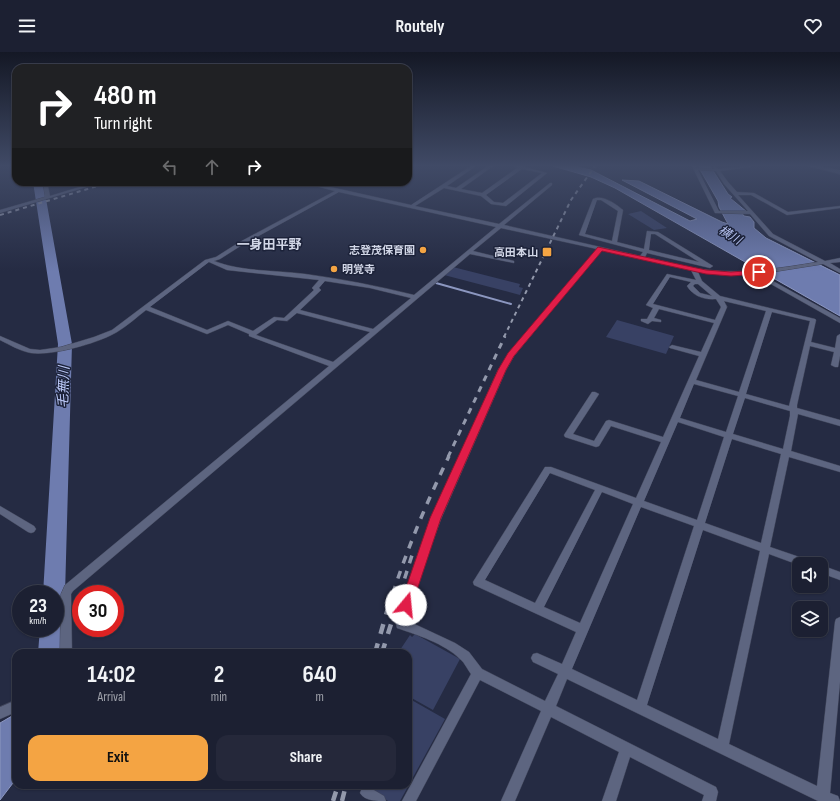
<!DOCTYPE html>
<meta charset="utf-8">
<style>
:root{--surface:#1c2032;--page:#25283a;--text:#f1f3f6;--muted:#a0a3ac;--line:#3a3e4d;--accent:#f4a443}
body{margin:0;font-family:"Sofia Sans Condensed","Noto Sans JP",sans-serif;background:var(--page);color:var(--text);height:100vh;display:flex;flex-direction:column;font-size:15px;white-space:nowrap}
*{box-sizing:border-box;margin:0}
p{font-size:13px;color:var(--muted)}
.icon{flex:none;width:22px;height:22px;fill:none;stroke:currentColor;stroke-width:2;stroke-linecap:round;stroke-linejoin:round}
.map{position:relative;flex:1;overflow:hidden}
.details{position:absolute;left:12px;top:597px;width:400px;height:140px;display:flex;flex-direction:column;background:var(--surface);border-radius:12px;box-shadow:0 1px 3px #0004,0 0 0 1px var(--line)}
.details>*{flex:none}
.banner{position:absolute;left:12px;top:12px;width:400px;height:122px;border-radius:12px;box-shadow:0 1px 3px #0004,0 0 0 1px var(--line);background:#202124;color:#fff;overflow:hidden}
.controls{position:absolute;left:792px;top:505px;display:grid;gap:8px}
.controls a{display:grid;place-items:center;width:36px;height:36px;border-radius:8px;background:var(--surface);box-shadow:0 1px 3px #0004,0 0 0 1px var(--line);font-size:20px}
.speed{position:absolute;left:12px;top:533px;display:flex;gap:8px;font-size:20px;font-weight:700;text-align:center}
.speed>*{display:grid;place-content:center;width:52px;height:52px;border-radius:50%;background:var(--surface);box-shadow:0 1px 3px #0004,0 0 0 1px var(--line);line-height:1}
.speed small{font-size:10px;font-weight:400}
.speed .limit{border:6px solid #d22;background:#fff;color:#111}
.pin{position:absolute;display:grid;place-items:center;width:34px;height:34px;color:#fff;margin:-17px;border:2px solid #fff;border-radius:50%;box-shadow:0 1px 4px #0007}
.me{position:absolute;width:44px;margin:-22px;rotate:17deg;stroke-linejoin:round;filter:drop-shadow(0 0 3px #0008)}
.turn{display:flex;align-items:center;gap:14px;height:84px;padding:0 16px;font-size:18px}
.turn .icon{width:52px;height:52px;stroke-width:2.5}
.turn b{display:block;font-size:28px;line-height:34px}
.lanes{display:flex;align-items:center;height:38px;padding:0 16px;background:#0003;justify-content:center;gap:20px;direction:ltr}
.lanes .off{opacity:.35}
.eta{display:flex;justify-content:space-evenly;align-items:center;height:68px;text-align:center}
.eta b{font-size:24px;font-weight:700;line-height:28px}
.primary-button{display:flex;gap:8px;margin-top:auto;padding:8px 16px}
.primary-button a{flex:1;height:46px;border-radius:12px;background:var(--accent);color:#111;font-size:16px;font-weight:700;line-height:46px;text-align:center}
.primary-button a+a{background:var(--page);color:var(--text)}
header{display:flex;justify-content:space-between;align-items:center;height:52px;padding:0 16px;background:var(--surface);font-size:18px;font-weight:700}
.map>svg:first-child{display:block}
</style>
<header><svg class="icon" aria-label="menu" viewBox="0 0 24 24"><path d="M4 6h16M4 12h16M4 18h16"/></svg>Routely<svg class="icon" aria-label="heart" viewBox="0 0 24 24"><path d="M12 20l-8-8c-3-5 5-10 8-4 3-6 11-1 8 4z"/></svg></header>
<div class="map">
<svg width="840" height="749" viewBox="0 0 840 749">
<rect width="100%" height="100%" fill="#252b43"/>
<!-- green -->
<path fill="#384164" d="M641,159L667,176L654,178L628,162Z
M453,215L520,232L519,235L523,236L520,243L444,223Z
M617,268L674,284L666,302L606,285Z
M415,582L460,607L433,658L408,644V601H398L410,583L412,585Z
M408,646L445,667L400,749H388L365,733H408Z"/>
<!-- water -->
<path fill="#6e7caf" stroke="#8c97c0" d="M553,114H573L591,118L690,169L697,167L622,128L639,129L722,170L728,172L719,155L718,149L698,114H710L728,142L732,145L730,146L747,160H741L744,164L750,165L754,170V176L766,186L840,223V264L615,136L591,125Z
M12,664L16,667V727L0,748V671Z"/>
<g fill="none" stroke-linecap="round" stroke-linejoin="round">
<!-- stream -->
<path stroke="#8c97c0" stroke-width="2" d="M436,231L511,252"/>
<!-- river -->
<path fill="#6e7caf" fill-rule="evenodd" d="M33,130H43L72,292L65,542L62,549L55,551V542H43L58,292Z
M55,567L60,569L64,576L62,601H38L40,576H55Z"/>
<defs>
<path id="minor" d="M471,114H476L447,134L456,136L488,114H493L461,137L482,141L517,116L514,114H521L547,121L506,154L491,152L481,144L444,136L415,154L499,172L550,131H552V133L504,173L640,204L643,200L579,183L593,147C602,142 616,152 623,158L617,190L644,197L647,179L658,180L713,214L710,216L647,201L645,205C665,209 687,216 708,218C745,222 782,216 818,210L769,184L750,162L715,161L692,114H696L697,116L714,117L713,115L715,114L718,117L752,114L750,115L720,119L728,130L737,140L754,141L788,160L840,154V156L787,163L751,143H738L773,182L825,209L840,206V210L830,211L840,217V221L823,212L760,222L840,266V271L753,222L723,223L698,220L702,229L720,244L815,267L816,268L811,290L835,296L837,284L840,282V304L838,315H835L831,313L834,300L810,294L797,353V356L840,368V374L798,362L791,399L840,414V420L789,405L770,495L811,509L812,512H799V513L769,502L729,692L817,734L835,570L836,567L840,565V630L830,741L838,744L840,749H818L567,627L556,654L716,735L718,740L716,749H702L704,743L630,705L616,749H602L619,700L551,665L515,749H501L541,659L480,628L416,749H402L471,622C467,617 465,611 460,607C444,591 417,583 397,576L396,572L413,516L431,467L498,318L509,302L597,197L501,176L473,199L514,209V211L470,202L73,539L71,542L72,601H60L61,542L65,533L329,314L249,284V282L228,273L207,282L146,258C137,265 127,274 117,280C99,291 52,304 31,301C20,299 10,293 0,288V284L30,297L40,298L61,295L94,285L112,278L205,208L216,205L238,191L335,139L300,130H308L411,153ZM522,117L542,121L503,151L494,150L486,143ZM698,118L716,119L724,132L748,159H719ZM339,140L496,175L414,243C378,234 342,227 305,222C275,218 242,220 214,209L220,207L242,193ZM597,148H601L618,159L612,189L585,182ZM651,182H655L699,210L649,198ZM602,198L691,218L696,228L667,222L646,253L653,256L647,267H641V269L648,272L652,269L661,270V268L654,266L659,257L714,271L701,300L672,293L669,295L670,296L699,304L663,385L609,368L606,369L594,389L573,382L599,342L595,340H592L564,383L565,385L596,395L599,394L611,374L661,390L636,446L551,415H545L473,530L474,533L576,580L562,612L537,601L533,602L531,606L533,610L558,622L545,649L482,617L469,600L455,591L408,569L423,516L441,467L506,318L514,304ZM209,210L227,218L319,228L312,236L314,238L284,266L274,265L253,279L228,269L207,278L150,255ZM670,225L691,230L687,234C693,244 704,248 716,247L721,255L715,268L653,252ZM325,229L370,236L411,246L373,277L300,258L320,239L321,238L319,236ZM695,232H698L712,244L700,241L693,234ZM724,249L766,259L739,340L696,328L727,255ZM772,260L810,269L789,354L746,342ZM297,261L370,280L333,310L256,283L277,268L287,269ZM694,332L738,344L726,380L680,366ZM745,346L790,359V364L783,397L733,382ZM678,370L724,385L697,468L644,449ZM732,387L781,402L761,491L705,471ZM550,421L595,438L535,551L485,528ZM602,440L633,452L580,571L544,555ZM641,455L694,474L637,648L572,617ZM703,478L760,499L718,687L647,653Z
M43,130H47L50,144L96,130H103L0,161V158L45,145Z
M0,454L34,474L36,477L34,480L31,481L28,480L0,462Z
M821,513L840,520V528L821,521Z
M16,648V660L0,667V655Z
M367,734L384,744L386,749C376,749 365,749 360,741L362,736Z"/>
<path id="secondary" d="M808,114H818L840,118V122Z"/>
</defs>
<!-- minor casing -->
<use href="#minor" stroke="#41465a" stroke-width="1"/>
<!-- secondary casing -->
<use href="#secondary" stroke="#41465a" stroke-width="1"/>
<!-- minor -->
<use href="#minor" fill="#5d6580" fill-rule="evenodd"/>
<!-- secondary -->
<use href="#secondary" fill="#5d6580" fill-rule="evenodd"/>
<!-- rail-far3 -->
<path stroke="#9399ac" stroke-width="2" stroke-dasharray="4 4" stroke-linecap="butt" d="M0,163L111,130
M504,285L571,148L595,114"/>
<!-- rail-far2 -->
<path stroke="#9399ac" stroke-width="3" stroke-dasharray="6 6" stroke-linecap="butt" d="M448,405L505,284"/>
<!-- rail-far1 -->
<path stroke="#9399ac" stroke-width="3.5" stroke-dasharray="8 8" stroke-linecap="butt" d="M388,557C404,504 425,454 449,404
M395,557L413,500"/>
<!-- rail -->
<path stroke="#9399ac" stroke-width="4.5" stroke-dasharray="10 10" stroke-linecap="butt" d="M375,601L388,556
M382,601L396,556
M333,749L338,733
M342,749L346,733"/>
</g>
<!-- sky -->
<linearGradient id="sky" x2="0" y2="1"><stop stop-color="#141825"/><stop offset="0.52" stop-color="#404a66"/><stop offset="1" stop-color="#404a66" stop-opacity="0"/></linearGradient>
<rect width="840" height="219" fill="url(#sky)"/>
<!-- route -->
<path fill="#e11d48" stroke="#92132f" d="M598,195L706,218L731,220L759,218L762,220L759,222L731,224L706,222L602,199L514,304L506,318L441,466L412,553L411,557L406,559L402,557L400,553L430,466L498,318L508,301Z"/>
<!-- markers -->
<g fill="#f4a443" stroke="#1c2239" stroke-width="1.5">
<circle cx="423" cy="198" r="4"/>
<rect x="542" y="195" width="10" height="10" rx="2"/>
<circle cx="334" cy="217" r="4"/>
</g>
<g text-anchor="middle" stroke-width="3" stroke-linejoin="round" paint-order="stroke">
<!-- far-poi labels -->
<g font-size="11" font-weight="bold" fill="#d2d7e7" stroke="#1c2239" text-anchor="end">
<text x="415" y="202">志登茂保育園</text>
<text x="538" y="204">高田本山</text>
<text x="342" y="221" text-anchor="start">明覚寺</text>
</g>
<!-- far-water labels -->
<g font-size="12" font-style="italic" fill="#b9c6f5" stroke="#1c2239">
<text transform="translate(730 183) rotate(31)" y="4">横川</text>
</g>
<!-- far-quarter labels -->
<g font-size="13" font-weight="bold" fill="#d2d7e7" stroke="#1c2239">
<text x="269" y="197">一身田平野</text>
</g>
<!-- water labels -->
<g font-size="14" font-style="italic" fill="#b9c6f5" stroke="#1c2239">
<text transform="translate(63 335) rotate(-88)" y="5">毛無川</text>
</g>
</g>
</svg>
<div class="controls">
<a><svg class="icon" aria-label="sound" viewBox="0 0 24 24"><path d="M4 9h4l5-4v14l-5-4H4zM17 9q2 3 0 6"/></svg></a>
<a><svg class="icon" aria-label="layers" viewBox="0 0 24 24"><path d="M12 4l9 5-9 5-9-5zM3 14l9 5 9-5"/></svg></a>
</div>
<div class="speed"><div>23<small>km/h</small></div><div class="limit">30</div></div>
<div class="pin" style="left:759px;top:220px;background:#d93025"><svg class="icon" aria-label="arrive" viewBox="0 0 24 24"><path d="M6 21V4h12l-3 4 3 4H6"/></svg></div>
<svg class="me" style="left:406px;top:553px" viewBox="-20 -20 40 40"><circle r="19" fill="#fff"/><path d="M0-13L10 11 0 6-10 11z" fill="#e11d48"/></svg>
<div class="banner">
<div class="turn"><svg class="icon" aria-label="right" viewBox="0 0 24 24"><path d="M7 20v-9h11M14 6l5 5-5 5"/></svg><div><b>480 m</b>Turn right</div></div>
<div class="lanes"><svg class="icon off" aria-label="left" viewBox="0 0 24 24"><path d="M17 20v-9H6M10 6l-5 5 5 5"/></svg><svg class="icon off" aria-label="ahead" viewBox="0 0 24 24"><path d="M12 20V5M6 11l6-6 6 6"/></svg><svg class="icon" aria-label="right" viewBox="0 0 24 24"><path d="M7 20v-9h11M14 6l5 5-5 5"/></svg></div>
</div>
<section class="details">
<div class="eta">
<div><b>14:02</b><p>Arrival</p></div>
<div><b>2</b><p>min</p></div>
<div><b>640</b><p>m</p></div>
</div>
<div class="primary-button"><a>Exit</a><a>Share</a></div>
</section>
</div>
